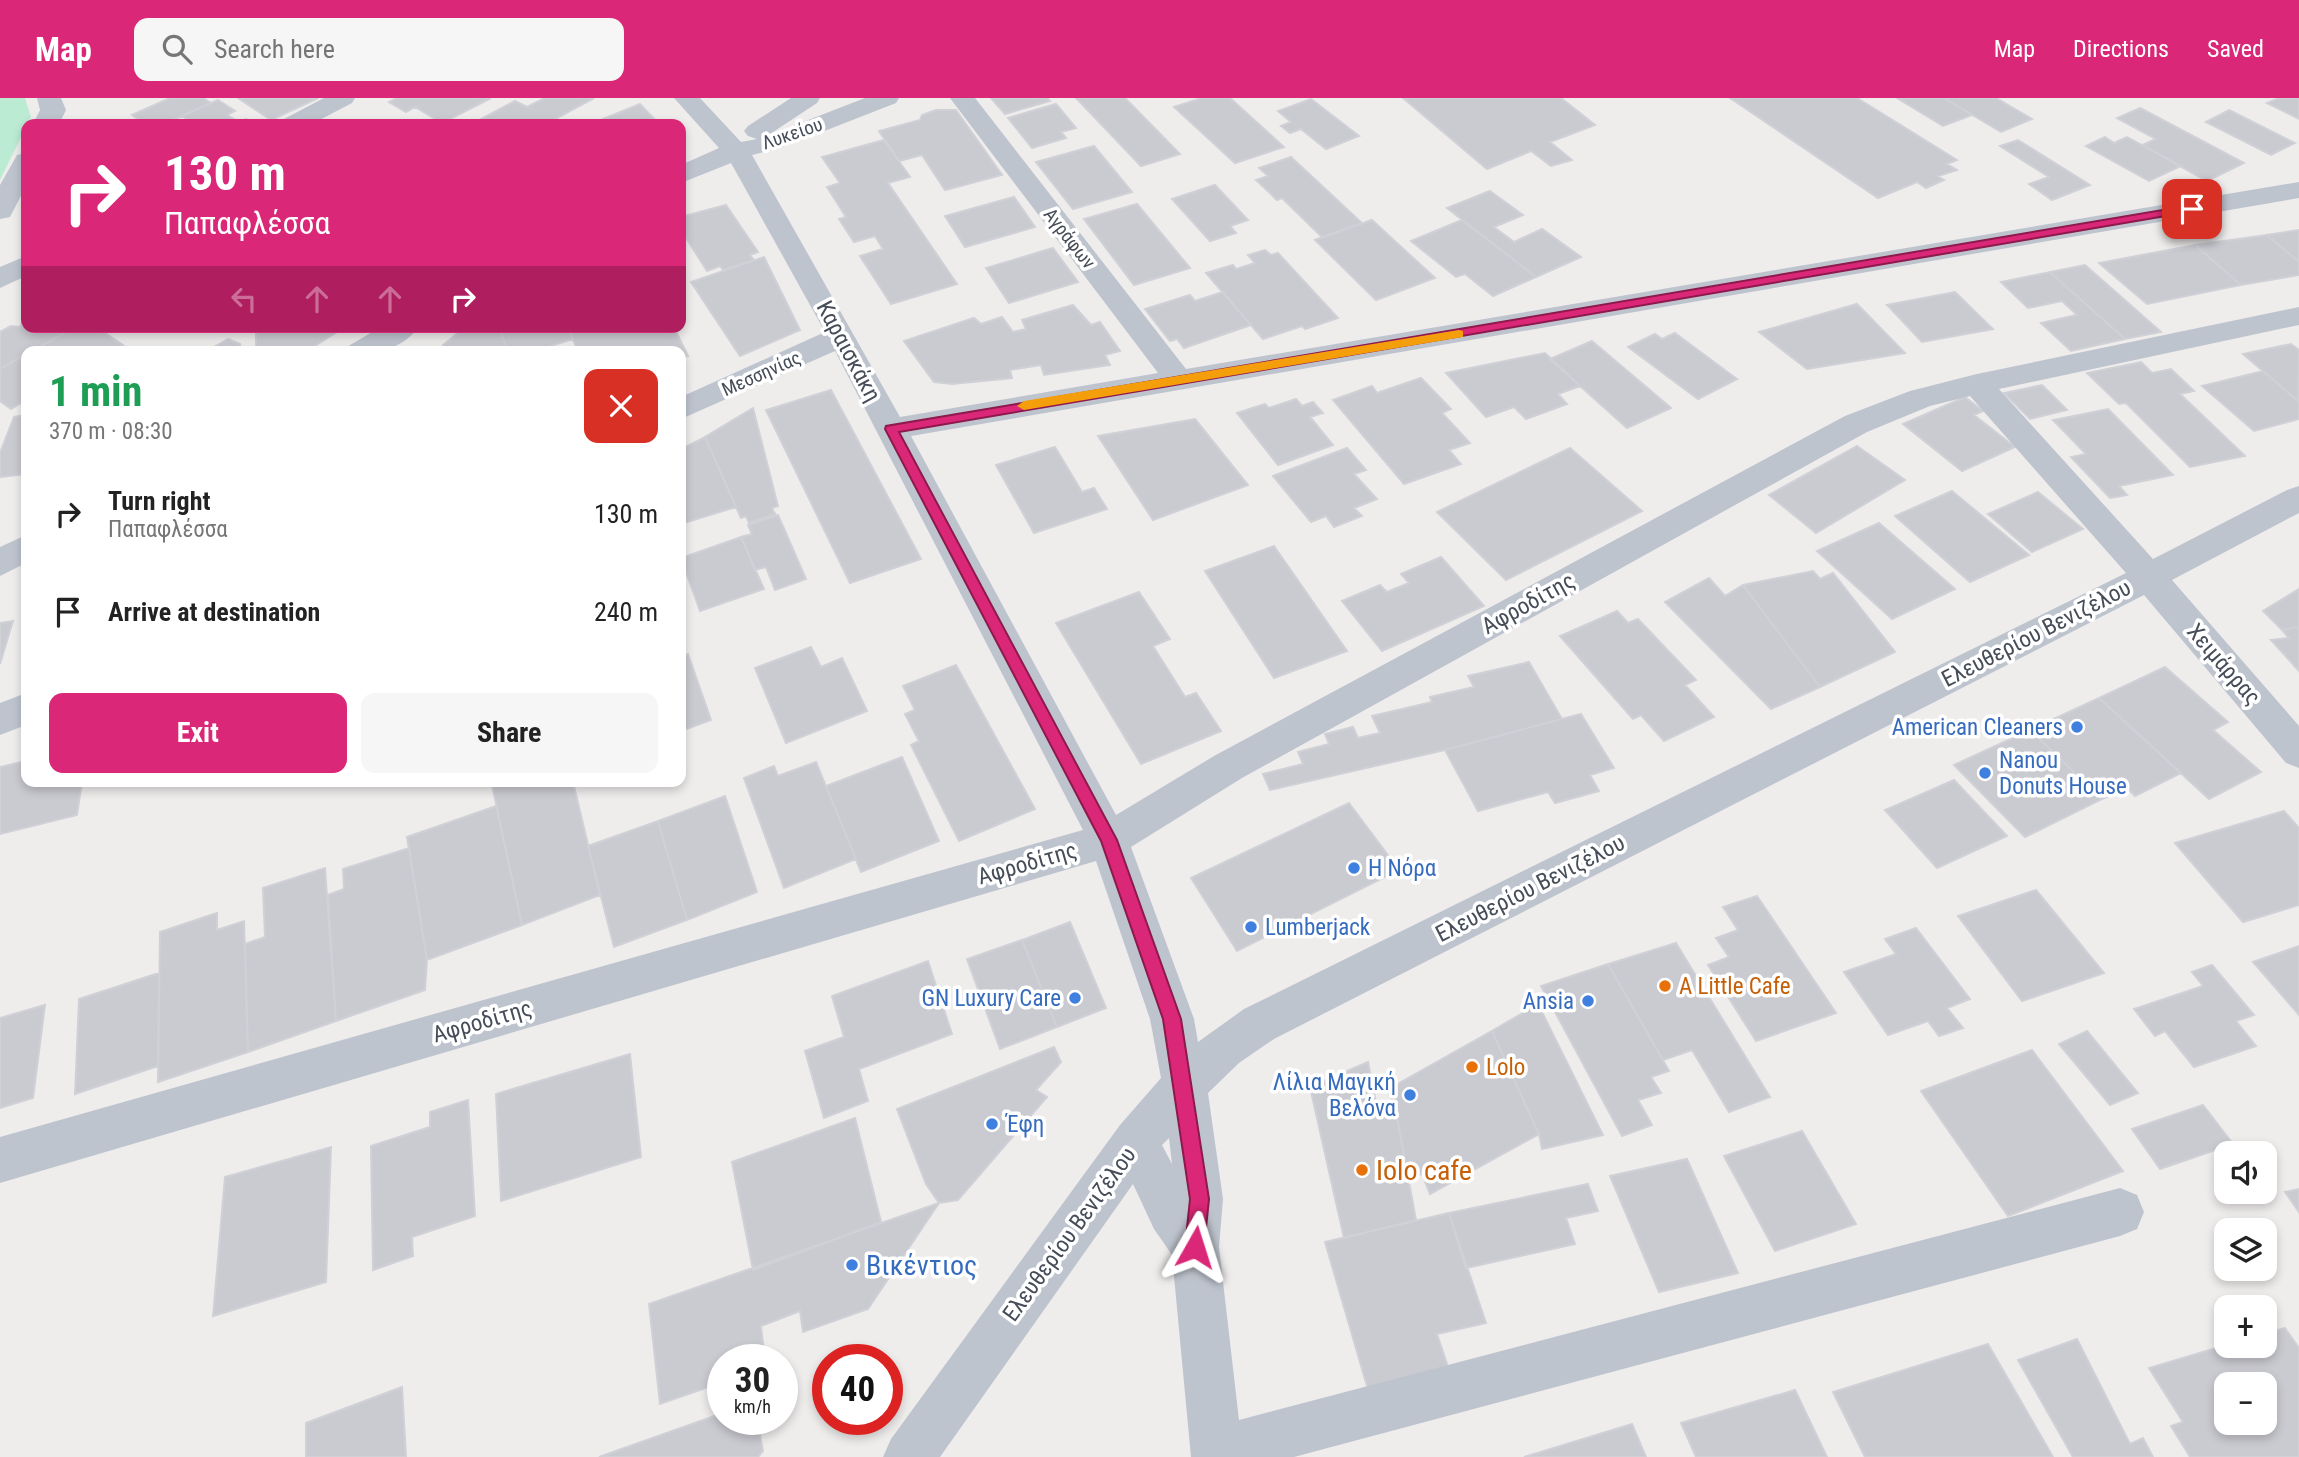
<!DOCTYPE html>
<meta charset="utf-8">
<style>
:root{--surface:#fff;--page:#f6f6f6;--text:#222;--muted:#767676;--accent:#db2777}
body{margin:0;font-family:"Roboto Condensed",sans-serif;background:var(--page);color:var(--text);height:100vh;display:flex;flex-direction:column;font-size:26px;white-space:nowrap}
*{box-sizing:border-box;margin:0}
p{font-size:23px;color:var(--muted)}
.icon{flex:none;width:38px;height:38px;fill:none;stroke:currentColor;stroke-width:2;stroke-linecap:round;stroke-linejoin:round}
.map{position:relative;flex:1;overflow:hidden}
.panel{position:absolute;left:21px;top:248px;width:665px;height:441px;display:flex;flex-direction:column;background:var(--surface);border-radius:14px;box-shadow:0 4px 10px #0003}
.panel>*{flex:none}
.guide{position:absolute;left:21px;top:21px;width:665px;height:214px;border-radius:14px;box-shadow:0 4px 10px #0003;background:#db2777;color:#fff;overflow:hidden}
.tools{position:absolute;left:2214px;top:1043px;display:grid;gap:14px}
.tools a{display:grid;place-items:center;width:63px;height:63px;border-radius:14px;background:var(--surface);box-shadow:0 4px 10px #0003;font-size:35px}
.speed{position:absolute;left:707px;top:1246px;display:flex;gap:14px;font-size:35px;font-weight:700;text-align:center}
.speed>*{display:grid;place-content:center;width:91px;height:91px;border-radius:50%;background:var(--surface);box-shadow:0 4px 10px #0003;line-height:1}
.speed small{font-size:18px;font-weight:400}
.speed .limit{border:10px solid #d22;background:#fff;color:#111}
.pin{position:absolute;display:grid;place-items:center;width:60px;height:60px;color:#fff;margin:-30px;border-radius:14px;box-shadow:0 4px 10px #0006}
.me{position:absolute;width:77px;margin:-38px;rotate:6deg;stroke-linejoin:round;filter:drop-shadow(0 0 5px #0008)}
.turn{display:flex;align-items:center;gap:24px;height:147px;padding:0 28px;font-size:32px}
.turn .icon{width:91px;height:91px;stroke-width:2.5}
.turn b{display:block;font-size:49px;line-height:60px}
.lanes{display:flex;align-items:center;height:66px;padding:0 28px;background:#0003;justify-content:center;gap:35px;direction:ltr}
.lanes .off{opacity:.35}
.round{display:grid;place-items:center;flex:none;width:74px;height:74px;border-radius:14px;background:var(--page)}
.summary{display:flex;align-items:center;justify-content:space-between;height:119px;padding:0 28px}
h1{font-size:42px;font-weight:700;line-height:52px;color:#1e9e55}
.button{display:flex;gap:14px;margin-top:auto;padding:14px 28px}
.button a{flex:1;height:80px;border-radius:14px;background:var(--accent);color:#fff;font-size:28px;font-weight:700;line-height:80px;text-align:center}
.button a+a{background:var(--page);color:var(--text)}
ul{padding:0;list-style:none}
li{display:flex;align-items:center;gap:21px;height:98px;padding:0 28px}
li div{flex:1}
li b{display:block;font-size:26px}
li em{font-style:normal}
header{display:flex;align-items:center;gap:42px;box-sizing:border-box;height:98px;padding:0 35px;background:var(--accent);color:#fff}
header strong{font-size:33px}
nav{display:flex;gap:38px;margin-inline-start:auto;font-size:24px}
.search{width:490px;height:63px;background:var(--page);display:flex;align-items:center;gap:18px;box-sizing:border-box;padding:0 24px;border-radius:14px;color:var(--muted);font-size:26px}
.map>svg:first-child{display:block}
</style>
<header>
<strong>Map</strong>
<div class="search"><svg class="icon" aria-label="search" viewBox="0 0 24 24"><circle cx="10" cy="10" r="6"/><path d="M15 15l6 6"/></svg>Search here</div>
<nav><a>Map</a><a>Directions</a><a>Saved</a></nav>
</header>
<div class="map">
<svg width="2299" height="1359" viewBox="0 0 2299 1359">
<rect width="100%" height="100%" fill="#efecec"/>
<!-- green -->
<path fill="#bcebd4" d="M0,0H25L31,19L0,82Z"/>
<!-- building -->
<path fill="#cacad1" stroke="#d0d1d7" stroke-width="2" fill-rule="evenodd" d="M170,0H203L211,5L164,26H145L132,17Z
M238,0H318L271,22Z
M397,0H491L442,25L415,9L406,14L389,4Z
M545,0H594L546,26H472L515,3L527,9Z
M991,0H1047L1050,3L1005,16Z
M1076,0H1125L1180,56L1141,68Z
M1202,0H1230L1284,49L1235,65L1174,9Z
M1403,0H1561L1595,27L1550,44L1572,62L1551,68L1531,53L1487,71Z
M1730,0H1857L1957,62L1947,66L1957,72L1938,78L1944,82L1926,90L1917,84L1878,100Z
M1897,0H1944L1972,17L1943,28Z
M1944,0H1996L2032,21L2001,34Z
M2279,0H2299V21L2267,5Z
M1311,1L1359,38L1326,51L1301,31L1290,35L1281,28L1291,24L1278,13Z
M218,2L235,13L227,17L239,24L246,21L255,26H195L182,18Z
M640,6L659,26H591Z
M1056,6L1076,30L1061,34L1066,40L1032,50L1008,20Z
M2140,10L2244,65L2207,83L2142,47L2156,41L2117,20Z
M936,12H956L1002,77L945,92L922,57L899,63L879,33L920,22L922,17Z
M2229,12L2295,45L2271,57L2206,24Z
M2105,39L2114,45L2127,39L2181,68L2149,83L2086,48Z
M884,42L910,79L888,85L957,186L891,206L860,158L883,151L875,138L854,144L839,121L846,119L827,89L840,85L822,59Z
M2018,42L2090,87L2052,102L2029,86L2049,79L2000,48Z
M1094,48L1132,94L1073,111L1036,64Z
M1291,59L1362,125L1322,139L1282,100L1277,102L1256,82L1268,78L1259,70Z
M1215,87L1248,122L1230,128L1236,135L1210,143L1172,101Z
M1490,93L1523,117L1494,129L1514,144L1542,131L1581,159L1536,179L1447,110Z
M1014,99L1035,129L965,149L945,118Z
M1137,106L1190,170L1134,187L1084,121Z
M726,107L758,154L750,157L754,162L723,172L720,168L707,173L686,140L681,141V119Z
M1372,122L1435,180L1376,202L1315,142Z
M1462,122L1536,179L1493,198L1465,176L1456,179L1411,143Z
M2299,132V164L2267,137Z
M2267,137L2299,164V177L2241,187L2195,147Z
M2195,147L2241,187L2147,206L2099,165Z
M1053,150L1078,184L1009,205L986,170Z
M1265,152L1271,157L1278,155L1338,220L1305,231L1302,228L1263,241L1206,175L1233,167L1236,171L1255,165L1248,157Z
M764,159L800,232L740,258L691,184Z
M2085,167L2161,234L2125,241L2050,174Z
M2050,174L2125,241L2071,253L2041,225L2077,217L2062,203L2028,210L2001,184Z
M1223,194L1251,227L1184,250L1177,241L1170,243L1145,211L1190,197L1195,203Z
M1955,194L1993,231L1922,244L1887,207Z
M1857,206L1905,255L1807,271L1759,234Z
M1073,207L1091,227L1100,224L1120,253L1105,257L1110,267L1044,277L1041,267L1010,272L1012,280L952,286L934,284L904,243L974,220L981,226L1002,219L1013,234L1026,231L1022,222Z
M26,217V229H75L31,254H26V256L0,271V234L11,228L20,229Z
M75,229H96L123,247L110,254H31Z
M256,229H345L305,254H256Z
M465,229H499L508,254H446L443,247Z
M499,229H568L573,241L550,248L553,254H508Z
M568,229H674L688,258L681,260V254H578Z
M1675,235L1737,281L1698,301L1628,249L1655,236L1662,241Z
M228,241L240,246L241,254H205Z
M1592,243L1671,310L1627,330L1550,261Z
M2291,246L2299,252L2298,303L2243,256Z
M1545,255L1580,288L1558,296L1567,306L1526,321L1514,309L1486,319L1446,275Z
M26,256V302L11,311L0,303V271Z
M2141,264L2152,275L2171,271L2194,293L2180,296L2245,358L2190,369L2126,305L2119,306L2087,275Z
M2263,273L2299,304V321L2254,333L2202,288Z
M1421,280L1451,311L1442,315L1470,345L1449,352L1461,366L1404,386L1333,302L1372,288L1377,295Z
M2042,287L2067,312L2030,321L2004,295Z
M831,292L921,461L850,485L766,312Z
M1965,299L1983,313L1974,317L2015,349L1962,373L1903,326Z
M1296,301L1302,308L1313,304L1323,315L1310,319L1333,347L1278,367L1237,315L1265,306L1269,310Z
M753,310L778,408L772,410L775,416L749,425L746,418L741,420L736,409L705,339Z
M2108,311L2173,377L2119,388L2127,397L2110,400L2071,359L2086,356L2053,322Z
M26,317V376L0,379V355L14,319Z
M1195,321L1248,387L1153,422L1098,338Z
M705,339L736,409L681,426V351Z
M1857,348L1905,382L1816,435L1769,397Z
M1055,349L1082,394L1094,390L1107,411L1034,435L996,367Z
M1347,350L1366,372L1354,376L1377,401L1354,410L1362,418L1334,429L1326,418L1311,424L1273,378Z
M1570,350L1642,413L1506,482L1437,414Z
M1952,393L2029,457L1970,484L1895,418Z
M2038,394L2083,431L2032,454L1988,416Z
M778,417L806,481L775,492L766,469L755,472L741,439L752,436L748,427Z
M1879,425L1955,491L1892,521L1817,453Z
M741,439L764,491L700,513L681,460Z
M1274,448L1347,553L1274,580L1205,473Z
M1441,459L1484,508L1382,553L1342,503L1380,487L1387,494L1409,485L1401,476Z
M1813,473L1820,481L1833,475L1895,554L1820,589L1743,487Z
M1709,480L1725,498L1743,487L1820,589L1771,611L1665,504Z
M2299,491V529L2282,532L2263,513Z
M1139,494L1170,541L1153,548L1185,599L1196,595L1221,633L1141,666L1056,525Z
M1617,513L1628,525L1638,521L1696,582L1685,587L1714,619L1664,643L1641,617L1633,621L1560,538Z
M13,523L0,566V525Z
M2299,529V573L2271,542L2289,540L2282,532Z
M811,549L821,569L842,560L867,613L786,645L755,570Z
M688,556L711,622L681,633V559Z
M1529,564L1562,621L1445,652L1270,692L1263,676L1303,666L1298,654L1329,646L1325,636L1353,629L1358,640L1380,635L1372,618L1432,604L1430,599L1474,589L1468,578Z
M956,567L1035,711L959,743L911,647L919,643L905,616L915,612L903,588Z
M2165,569L2228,624L2213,632L2261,674L2209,701L2099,600Z
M2099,600L2181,675L2135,698L2127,690L2102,701L2030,632Z
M1581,616L1614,670L1590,677L1599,693L1555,705L1548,694L1478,713L1445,652Z
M2030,632L2102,701L2025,739L1954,667Z
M902,659L939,743L861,774L826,688Z
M26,663V684H82L77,717L0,736V669Z
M816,664L856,761L784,790L744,680L774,668L778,678Z
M1954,682L2007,738L1937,770L1885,712Z
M501,684H573L600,797L522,827L492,687Z
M725,698L757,794L687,822L658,723Z
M1349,705L1399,772L1237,853L1191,780Z
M496,708L522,827L427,862L407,739Z
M2284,713L2299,730V807L2243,824L2175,745Z
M658,723L687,822L614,849L588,748Z
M409,750L427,862L425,892L336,923L328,797L344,791L343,771Z
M325,770L336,923L248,954L245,846L265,839L263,790Z
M2036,792L2104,875L2022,903L1958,818Z
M1757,798L1836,915L1756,943L1708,867L1729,859L1716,840L1738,832L1723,809Z
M217,815V832L244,823L248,954L158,984L160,834Z
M1070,824L1106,910L1057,929L1022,842Z
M1916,830L1970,901L1947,910L1963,930L1939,938L1928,923L1888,937L1844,874L1896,856L1885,841Z
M1022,842L1057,929L1000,951L967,861Z
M1676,845L1770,999L1729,1014L1692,952L1663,962L1608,866Z
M2299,848V917L2253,864Z
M928,863L952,936L859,971L868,1003L824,1020L805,953L844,939L832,898Z
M1608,866L1669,973L1651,979L1661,995L1638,1002L1652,1027L1622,1038L1541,888Z
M2212,867L2254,917L2236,923L2256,948L2194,969L2165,933L2155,938L2134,911L2203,888L2192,874Z
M159,875L158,968L75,996L79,901Z
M1538,906L1603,1037L1542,1051L1539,1036L1492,933Z
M45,907L33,1000L0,1010V920Z
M1492,933L1539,1036L1430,1096L1422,1076L1408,1080L1395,1008L1387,992Z
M2087,933L2138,995L2110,1007L2059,946Z
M1054,949L1061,964L1036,992L1047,999L958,1102L939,1105L926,1086L897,1011Z
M2032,952L2123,1073L2008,1118L1921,993Z
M630,956L641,1059L501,1103L496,996Z
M1368,964L1378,1015L1395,1008L1416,1122L1344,1140L1310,989Z
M468,1002L475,1118L412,1139L413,1158L373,1172L371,1048L430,1029V1014Z
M2203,1007L2233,1046L2160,1071L2132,1031Z
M855,1020L881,1124L753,1172L732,1064Z
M1802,1033L1856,1126L1775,1153L1724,1058Z
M331,1049L326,1184L213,1218L225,1079Z
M1687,1061L1738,1175L1659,1194L1610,1078Z
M1588,1086L1598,1113L1566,1120L1575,1146L1466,1170L1449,1115Z
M2299,1091V1114L2285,1094Z
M939,1105L868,1211L803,1234L800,1213L761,1228L765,1262H723V1284L660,1306L649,1206Z
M1449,1115L1486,1225L1437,1236L1450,1275L1369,1295L1325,1144Z
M2285,1230L2299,1250V1359H2190L2171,1328L2183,1324L2149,1270L2226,1247L2264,1248V1236ZM2226,1286H2264V1325H2226Z
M2077,1241L2130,1346L2143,1340L2153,1359H2073L2018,1262Z
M1988,1246L2053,1359H1865L1833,1294Z
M402,1289L406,1359H306V1325Z
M1795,1292L1827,1359H1696L1681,1325Z
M723,1315V1321H757L763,1353L758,1359H599Z
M1632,1326L1646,1359H1524Z"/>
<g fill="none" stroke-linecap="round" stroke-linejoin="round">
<!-- minor -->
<path fill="#bec4ce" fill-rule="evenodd" d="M37,0H61L66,12L59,26H33L40,12Z
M324,0H355L352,5L312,26H280L284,21Z
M674,0H700L741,44L757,41L748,38L744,33L748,28L791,0H820L817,5L767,38L865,0H899L896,5L781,50L752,57L900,319L1158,275L950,0H975L1186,271L2299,84V100L911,338L1116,717L1214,658L1845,318L1910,293L1977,276L2299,209V227L1999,291L2153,461L2287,392L2299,388V415L2172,482L2299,628V670L2286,665L2144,497L1274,941L1239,965L1208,995L1223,1101L1219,1149L1239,1322L2120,1090L2137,1097L2144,1114L2137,1131L2120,1138L1294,1359H1191L1172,1157L1154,1131L1133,1086L940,1359H883L891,1341L1120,1027L1161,980L1150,921L1096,763L0,1085V1039L1083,732L835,253L681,321V299L825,234L731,65L681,85V67L719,50ZM1970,298L2126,475L1244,911L1198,944L1194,921L1131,749L1242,680L1867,334L1930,308ZM1169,1040L1172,1066L1162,1047Z
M26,55V88L10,119L0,121V87L17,57Z
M26,158V178L0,190V169Z
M381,229H418C402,254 372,254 346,254L350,247Z
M26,437V465L0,478V449Z
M26,595V627L0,637V605Z"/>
</g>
<!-- route -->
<path fill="#db2777" stroke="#8e194d" stroke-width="2" d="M2192,107L2197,111L2195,113L899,334L1117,742L1181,921L1209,1101L1204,1149L1202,1156L1195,1159L1188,1156L1185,1149L1190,1101L1163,921L1101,743L885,331L886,328Z"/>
<!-- slow -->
<path fill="#f59e0b" d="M1459,232L1463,233V239L1024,312L1017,308L1024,303Z"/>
<!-- markers -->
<g fill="#3f7fe0" stroke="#fff" stroke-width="2.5">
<circle cx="2077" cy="629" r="7"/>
<circle cx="1985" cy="675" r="7"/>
<circle cx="1354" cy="770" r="7"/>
<circle cx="1251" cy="829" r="7"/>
<circle cx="1075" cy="900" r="7"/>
<circle cx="1588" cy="903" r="7"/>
<circle cx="1410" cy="997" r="7"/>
<circle cx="992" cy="1026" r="7"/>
<circle cx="852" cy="1167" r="7"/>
</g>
<g fill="#e8710a" stroke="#fff" stroke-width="2.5">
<circle cx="1665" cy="888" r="7"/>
<circle cx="1472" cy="969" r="7"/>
<circle cx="1362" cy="1072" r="7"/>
</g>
<g text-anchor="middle" stroke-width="7" stroke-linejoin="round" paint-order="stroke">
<!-- far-street labels -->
<g font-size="19" fill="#464d58" stroke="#fff">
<text transform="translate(792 35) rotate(-19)" y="7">Λυκείου</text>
<text transform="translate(1070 140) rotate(52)" y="7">Αγράφων</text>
<text transform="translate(761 275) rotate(-24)" y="7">Μεσσηνίας</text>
</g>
<!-- street labels -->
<g font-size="23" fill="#464d58" stroke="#fff">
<text transform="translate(849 253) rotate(62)" y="8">Καραισκάκη</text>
<text transform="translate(1528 505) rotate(-29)" y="8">Αφροδίτης</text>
<text transform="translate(2036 535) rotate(-27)" y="8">Ελευθερίου Βενιζέλου</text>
<text transform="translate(2224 566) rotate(49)" y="8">Χειμάρρας</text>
<text transform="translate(1027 765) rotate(-16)" y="8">Αφροδίτης</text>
<text transform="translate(1530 790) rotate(-27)" y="8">Ελευθερίου Βενιζέλου</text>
<text transform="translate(482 923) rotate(-16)" y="8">Αφροδίτης</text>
<text transform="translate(1069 1136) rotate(-54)" y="8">Ελευθερίου Βενιζέλου</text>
</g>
<!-- shop labels -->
<g font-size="23" fill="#366cbe" stroke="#fff" text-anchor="end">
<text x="2063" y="637">American Cleaners</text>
<text x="1999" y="670" text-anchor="start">Nanou<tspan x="1999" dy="26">Donuts House</tspan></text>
<text x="1368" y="778" text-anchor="start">Η Νόρα</text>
<text x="1265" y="837" text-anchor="start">Lumberjack</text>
<text x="1061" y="908">GN Luxury Care</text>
<text x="1574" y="911">Ansia</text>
<text x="1396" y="992">Λίλια Μαγική<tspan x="1396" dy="26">Βελόνα</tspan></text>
<text x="1006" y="1034" text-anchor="start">Έφη</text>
</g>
<!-- food labels -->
<g font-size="23" fill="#c56008" stroke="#fff" text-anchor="start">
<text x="1679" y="896">A Little Cafe</text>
<text x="1486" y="977">Lolo</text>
</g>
<!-- near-food labels -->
<g font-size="28" fill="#c56008" stroke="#fff" text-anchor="start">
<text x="1376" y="1082">Iolo cafe</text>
</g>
<!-- near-shop labels -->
<g font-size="28" fill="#366cbe" stroke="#fff" text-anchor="start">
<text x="866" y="1177">Βικέντιος</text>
</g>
</g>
</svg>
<div class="tools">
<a><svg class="icon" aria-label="sound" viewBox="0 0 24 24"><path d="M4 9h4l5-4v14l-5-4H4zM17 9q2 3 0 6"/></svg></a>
<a><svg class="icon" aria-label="layers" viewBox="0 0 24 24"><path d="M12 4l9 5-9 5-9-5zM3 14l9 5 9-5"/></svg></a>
<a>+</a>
<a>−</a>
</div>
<div class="speed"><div>30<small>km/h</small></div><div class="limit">40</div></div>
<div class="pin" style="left:2192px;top:111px;background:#d93025"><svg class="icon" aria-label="arrive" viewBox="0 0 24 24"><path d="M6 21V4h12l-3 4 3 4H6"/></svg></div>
<svg class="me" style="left:1195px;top:1149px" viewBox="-20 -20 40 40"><path d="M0-17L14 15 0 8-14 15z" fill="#db2777" stroke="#fff" stroke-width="4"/></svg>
<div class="guide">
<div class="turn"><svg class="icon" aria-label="right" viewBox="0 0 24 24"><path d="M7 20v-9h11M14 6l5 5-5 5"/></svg><div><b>130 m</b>Παπαφλέσσα</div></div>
<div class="lanes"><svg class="icon off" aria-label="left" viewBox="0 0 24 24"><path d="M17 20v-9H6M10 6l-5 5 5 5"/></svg><svg class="icon off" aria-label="ahead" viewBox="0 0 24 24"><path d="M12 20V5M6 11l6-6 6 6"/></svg><svg class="icon off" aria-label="ahead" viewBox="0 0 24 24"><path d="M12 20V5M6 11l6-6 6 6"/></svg><svg class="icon" aria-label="right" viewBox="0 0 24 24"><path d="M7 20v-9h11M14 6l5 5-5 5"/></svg></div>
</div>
<section class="panel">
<div class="summary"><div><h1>1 min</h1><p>370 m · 08:30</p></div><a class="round" style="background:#d93025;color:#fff"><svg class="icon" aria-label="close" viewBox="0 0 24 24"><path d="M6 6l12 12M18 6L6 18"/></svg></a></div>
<ul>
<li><svg class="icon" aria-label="right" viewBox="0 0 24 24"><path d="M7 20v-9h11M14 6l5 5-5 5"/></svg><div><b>Turn right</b><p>Παπαφλέσσα</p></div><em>130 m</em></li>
<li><svg class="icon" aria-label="arrive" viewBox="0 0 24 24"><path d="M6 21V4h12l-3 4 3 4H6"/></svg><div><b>Arrive at destination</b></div><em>240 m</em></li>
</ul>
<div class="button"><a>Exit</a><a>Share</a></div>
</section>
</div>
